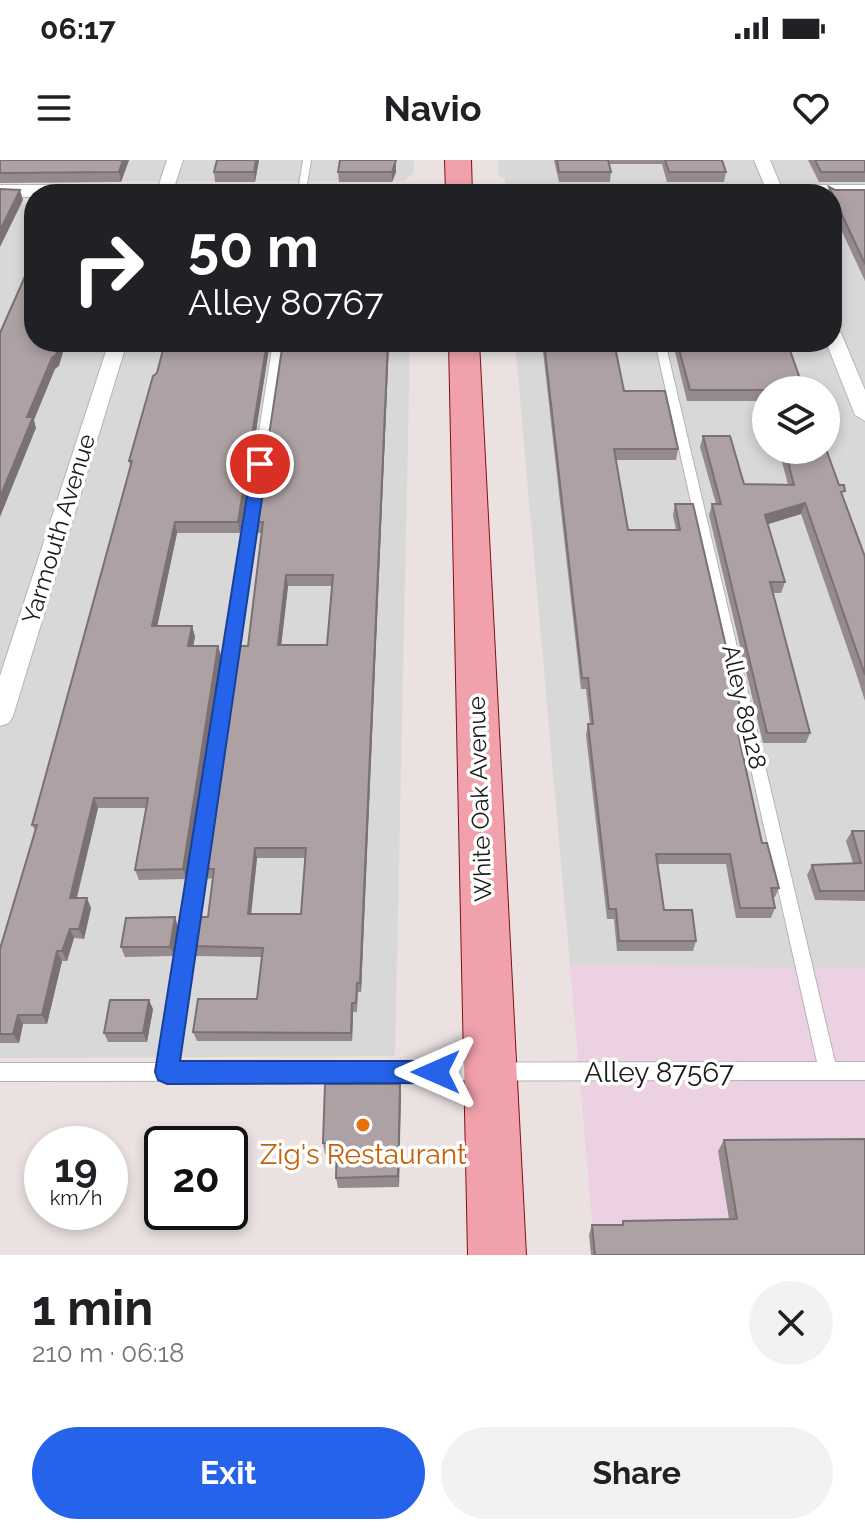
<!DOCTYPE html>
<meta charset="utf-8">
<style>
:root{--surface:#fff;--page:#f2f2f2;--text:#202124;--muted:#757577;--accent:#2563eb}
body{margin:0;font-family:Raleway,sans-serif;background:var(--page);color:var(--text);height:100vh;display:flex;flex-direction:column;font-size:30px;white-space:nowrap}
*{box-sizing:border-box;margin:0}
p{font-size:26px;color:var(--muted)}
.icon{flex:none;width:44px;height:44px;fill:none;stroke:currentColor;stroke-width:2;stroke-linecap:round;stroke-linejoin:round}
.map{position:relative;height:1095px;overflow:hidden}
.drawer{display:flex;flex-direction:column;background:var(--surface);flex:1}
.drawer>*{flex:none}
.guide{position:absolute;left:24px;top:24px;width:818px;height:168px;border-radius:32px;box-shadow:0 4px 12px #0003;background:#202124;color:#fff;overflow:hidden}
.tools{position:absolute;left:752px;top:216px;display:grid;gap:16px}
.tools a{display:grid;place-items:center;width:88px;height:88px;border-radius:50%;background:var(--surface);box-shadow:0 4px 12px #0003;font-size:40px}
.speed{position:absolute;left:24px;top:966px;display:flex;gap:16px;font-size:40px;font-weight:700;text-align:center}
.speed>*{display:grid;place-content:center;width:104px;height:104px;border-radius:50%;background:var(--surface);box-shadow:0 4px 12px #0003;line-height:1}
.speed small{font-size:20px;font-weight:400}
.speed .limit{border:4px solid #111;border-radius:12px;background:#fff;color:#111}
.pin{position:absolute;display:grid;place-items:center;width:68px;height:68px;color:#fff;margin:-34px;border:4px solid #fff;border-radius:50%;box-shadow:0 2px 8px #0007}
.me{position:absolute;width:88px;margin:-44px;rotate:270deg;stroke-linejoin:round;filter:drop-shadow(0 0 6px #0008)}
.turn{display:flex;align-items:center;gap:28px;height:168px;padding:0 32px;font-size:36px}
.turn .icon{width:104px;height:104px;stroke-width:2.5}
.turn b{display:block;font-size:56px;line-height:68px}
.round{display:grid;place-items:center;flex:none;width:84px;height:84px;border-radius:42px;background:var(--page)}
.headline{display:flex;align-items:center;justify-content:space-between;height:136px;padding:0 32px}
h1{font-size:48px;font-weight:700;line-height:60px}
.action{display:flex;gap:16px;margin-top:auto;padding:16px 32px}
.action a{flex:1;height:92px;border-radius:48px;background:var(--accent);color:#fff;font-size:32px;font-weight:700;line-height:92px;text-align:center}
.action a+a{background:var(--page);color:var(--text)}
.status{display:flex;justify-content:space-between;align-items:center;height:56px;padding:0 40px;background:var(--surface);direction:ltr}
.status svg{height:22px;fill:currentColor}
header{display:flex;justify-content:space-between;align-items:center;height:104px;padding:0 32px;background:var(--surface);font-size:36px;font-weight:700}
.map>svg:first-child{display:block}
</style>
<div class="status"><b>06:17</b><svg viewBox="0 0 49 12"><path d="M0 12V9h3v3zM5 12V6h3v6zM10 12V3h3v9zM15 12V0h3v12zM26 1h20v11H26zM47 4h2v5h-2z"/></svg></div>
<header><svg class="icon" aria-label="menu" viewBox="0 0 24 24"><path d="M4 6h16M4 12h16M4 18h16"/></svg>Navio<svg class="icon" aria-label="heart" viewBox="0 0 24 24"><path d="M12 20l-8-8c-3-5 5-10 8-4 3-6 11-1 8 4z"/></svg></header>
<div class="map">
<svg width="865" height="1095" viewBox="0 0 865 1095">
<rect width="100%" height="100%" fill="#ebe1e1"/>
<!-- residential -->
<path fill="#d9d8d8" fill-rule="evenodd" d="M0,0H414V12L405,21H0Z
M498,0H865V808L570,805L515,182H832V34H506L505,19L499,15ZM766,230H826V290H766Z
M0,44H34V182H410L395,896L0,898Z"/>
<!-- commercial -->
<path fill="#ebd1e2" d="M570,805L865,808V1095H595Z"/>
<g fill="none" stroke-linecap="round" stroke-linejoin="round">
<defs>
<path id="service" d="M303,0H311L306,31L302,34L298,31Z
M273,182H283L177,903L817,902L655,182H665L835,902H865V920L0,921V903H160Z"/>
<path id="minor" d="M167,0H183L172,34H156Z
M754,0H770L784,34H768Z
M832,167L841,173L865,230V261L855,255L826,182H832Z
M109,182H127L13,556L9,563L0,566V516Z"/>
<path id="tertiary" d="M0,25H865V37H832V34H34V37H0Z"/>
<path id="primary" d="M445,0H471L472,34H446Z
M449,182H479L526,1095H468Z"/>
</defs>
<!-- service casing -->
<use href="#service" stroke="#b4b4b4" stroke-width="2"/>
<!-- minor casing -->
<use href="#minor" stroke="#b4b4b4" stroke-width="2"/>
<!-- tertiary casing -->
<use href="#tertiary" stroke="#b4b4b4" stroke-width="2"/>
<!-- primary casing -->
<use href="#primary" stroke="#811013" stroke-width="2"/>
<!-- service -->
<use href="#service" fill="#fff" fill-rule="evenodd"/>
<!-- minor -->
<use href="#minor" fill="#fff" fill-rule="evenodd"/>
<!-- tertiary -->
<use href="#tertiary" fill="#fff" fill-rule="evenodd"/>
<!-- primary -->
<use href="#primary" fill="#f0a1ab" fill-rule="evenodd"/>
</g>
<!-- wall -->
<path fill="#958a8d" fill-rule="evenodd" d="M0,0H129L121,22L0,23Z
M259,0L255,22H215L214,12Z
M554,0H722L726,12L724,22H667L662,4H609L611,12L610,22H559Z
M808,0H865V22H819Z
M338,12H396L392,22H339Z
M44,27L115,34H46Z
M829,27L835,30H865V121L832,50V34H827Z
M270,182L240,373H177L157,466H192L195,477L193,486H218L221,496L186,719L139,720L135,710L146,648H98L77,738L91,748L84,779L74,778L67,801H62L47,864H23L19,883H0V789L35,670L32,665L130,306L129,301Z
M283,182H389L361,832H358L357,852H353L352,881H197L193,872L257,839L262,797L196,796L193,786L208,757L213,718L207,719L204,709L248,486L262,373H258L256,362ZM288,426H332L327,485H281ZM257,698H305L301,754H251Z
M542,182H653L652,184H615L624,231L678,289L676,300H616L628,370H676L673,355L675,344L746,573L742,583H741L762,683L779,728L775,737H773L775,748L771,758H736L726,704H657L664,750L696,781L693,791H617L614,759H607L586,575L588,564H590L586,529H581Z
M667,182H787L766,230V241H687L673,184H669Z
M703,276L744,324L788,325L779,290H826L865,397V541L855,510L801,354L768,364L785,422L781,433H773L810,573L806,583H763L709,355L712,344H716L700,287Z
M852,671H865V741L815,740L807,715L812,705L853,703L846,681Z
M175,757L178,767L174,796L125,797L121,787Z
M153,849L147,882H108L104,873Z
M400,924L399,1027L338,1028L336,1018V994H325L323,983Z
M724,980L865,1095H591L589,1075L592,1065H621L623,1061L729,1059L718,991Z"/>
<!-- shaded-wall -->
<path fill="#797173" d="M123,0H129L121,22L119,12Z
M256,0H259L255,22L254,12Z
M396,0V12L392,22V12Z
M20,30L23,40L0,87V70Z
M60,182H66L59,206L55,209L34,260L36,268L0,357V337L27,257Z
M267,182H270L240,373L238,362Z
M388,182H389L361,832L360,823Z
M805,343L801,354L762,366L765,355Z
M175,362L177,373L155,477L152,466Z
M286,415L288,426L280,496L278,485Z
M192,466L195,477L191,496L188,486Z
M218,486L221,496L186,719L183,709Z
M94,638L98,648L74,748L70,738Z
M255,688L257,698L250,764L248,754Z
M87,738L91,748L84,779L79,769Z
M175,757L178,767L174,796L170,787Z
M70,769L74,778L67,801L62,791Z
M57,791L62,801L47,864L42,855Z
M149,840L153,849L147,882L143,873Z
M352,843L353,852L352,881L351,873Z
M18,855L23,864L19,883L13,874Z
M400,924L401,936L399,1027L398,1016Z"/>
<!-- building -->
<path fill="#ada1a4" stroke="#797173" stroke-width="2" fill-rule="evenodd" d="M0,0H123L119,12L0,13Z
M217,0H256L254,12H214Z
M340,0H396L392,12H338Z
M557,0H608L611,12H559Z
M665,0H722L726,12H669Z
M815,0H865V12H821Z
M44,27H113L111,34H60Z
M210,27H251L249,34H208Z
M337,27H391V34H336Z
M562,27H614L615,34H563Z
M673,27H731L734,34H675Z
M829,27L835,30H865V104Z
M0,29L20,30L0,70Z
M34,96V182H60L56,195L52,198L27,257H33L0,337V173Z
M165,182H267L238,362H175L152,466H192L188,486H218L183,709L135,710L148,638H94L70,738H87L79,769H70L62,791H57L42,855H18L13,874H0V789L37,665H32L132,301H129L153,216L157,213Z
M283,182H388L360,823H357L356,843H352L351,873L193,872L198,839H257L263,788L193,786L197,757H208L214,709H204L238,486H248L263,362H256ZM286,415H333L327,485H278ZM255,688H306L301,754H248Z
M544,182H614L624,231H665L678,289H614L628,370H680L675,344H693L746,573H738L762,683H767L779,728H771L775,748H740L730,694H656L664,750H692L696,781H619L616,749H609L588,564H593L588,518H582Z
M677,182H787L804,230H690Z
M703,276H730L744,324L794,325L785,290L826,289L839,325H844L845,331L841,332L865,397V515L805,343L765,355L785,422H770L810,573H767L712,344H721Z
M852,671H865V731H820L812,705L861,703Z
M175,757L170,787H121L126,758Z
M110,840H149L143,873H104Z
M325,924H400L398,1016L336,1018L337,983H323Z
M865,979V1095H595L592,1065H623V1061L737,1059L724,980Z"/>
<!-- route -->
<path fill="#2563eb" stroke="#184099" stroke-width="2" d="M260,299L267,304L180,901H436L444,904L448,912L444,920L436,923L167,924L158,920L155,912L252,304Z"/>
<!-- markers -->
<circle fill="#e8710a" stroke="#fff" stroke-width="3" cx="363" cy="965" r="8"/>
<g text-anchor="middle" stroke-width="7" stroke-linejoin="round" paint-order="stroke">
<!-- street labels -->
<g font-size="24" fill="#1b1b1b" stroke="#fff">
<text transform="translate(59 369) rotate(-73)" y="8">Yarmouth Avenue</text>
<text transform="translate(744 547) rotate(77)" y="8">Alley 89128</text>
<text transform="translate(480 639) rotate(-92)" y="8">White Oak Avenue</text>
</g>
<!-- near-street labels -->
<g font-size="28" fill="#1b1b1b" stroke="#fff">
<text x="659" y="922">Alley 87567</text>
</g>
<!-- near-food labels -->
<g font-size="28" fill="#c56008" stroke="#fff">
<text x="363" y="1004">Zig's Restaurant</text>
</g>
</g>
</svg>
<div class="tools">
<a><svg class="icon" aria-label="layers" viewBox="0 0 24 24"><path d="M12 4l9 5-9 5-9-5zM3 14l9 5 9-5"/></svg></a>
</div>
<div class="speed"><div>19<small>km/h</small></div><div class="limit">20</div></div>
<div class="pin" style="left:260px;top:304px;background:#d93025"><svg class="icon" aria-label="arrive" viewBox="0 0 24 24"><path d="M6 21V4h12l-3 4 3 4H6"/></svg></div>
<svg class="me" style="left:436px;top:912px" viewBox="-20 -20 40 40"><path d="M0-17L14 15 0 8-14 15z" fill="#2563eb" stroke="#fff" stroke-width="4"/></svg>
<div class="guide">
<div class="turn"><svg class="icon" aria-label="right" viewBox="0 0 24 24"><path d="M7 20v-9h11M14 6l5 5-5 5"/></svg><div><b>50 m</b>Alley 80767</div></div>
</div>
</div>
<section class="drawer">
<div class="headline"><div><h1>1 min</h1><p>210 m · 06:18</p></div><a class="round"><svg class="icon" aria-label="close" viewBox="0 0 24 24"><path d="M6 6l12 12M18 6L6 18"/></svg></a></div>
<div class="action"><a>Exit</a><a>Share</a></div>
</section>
